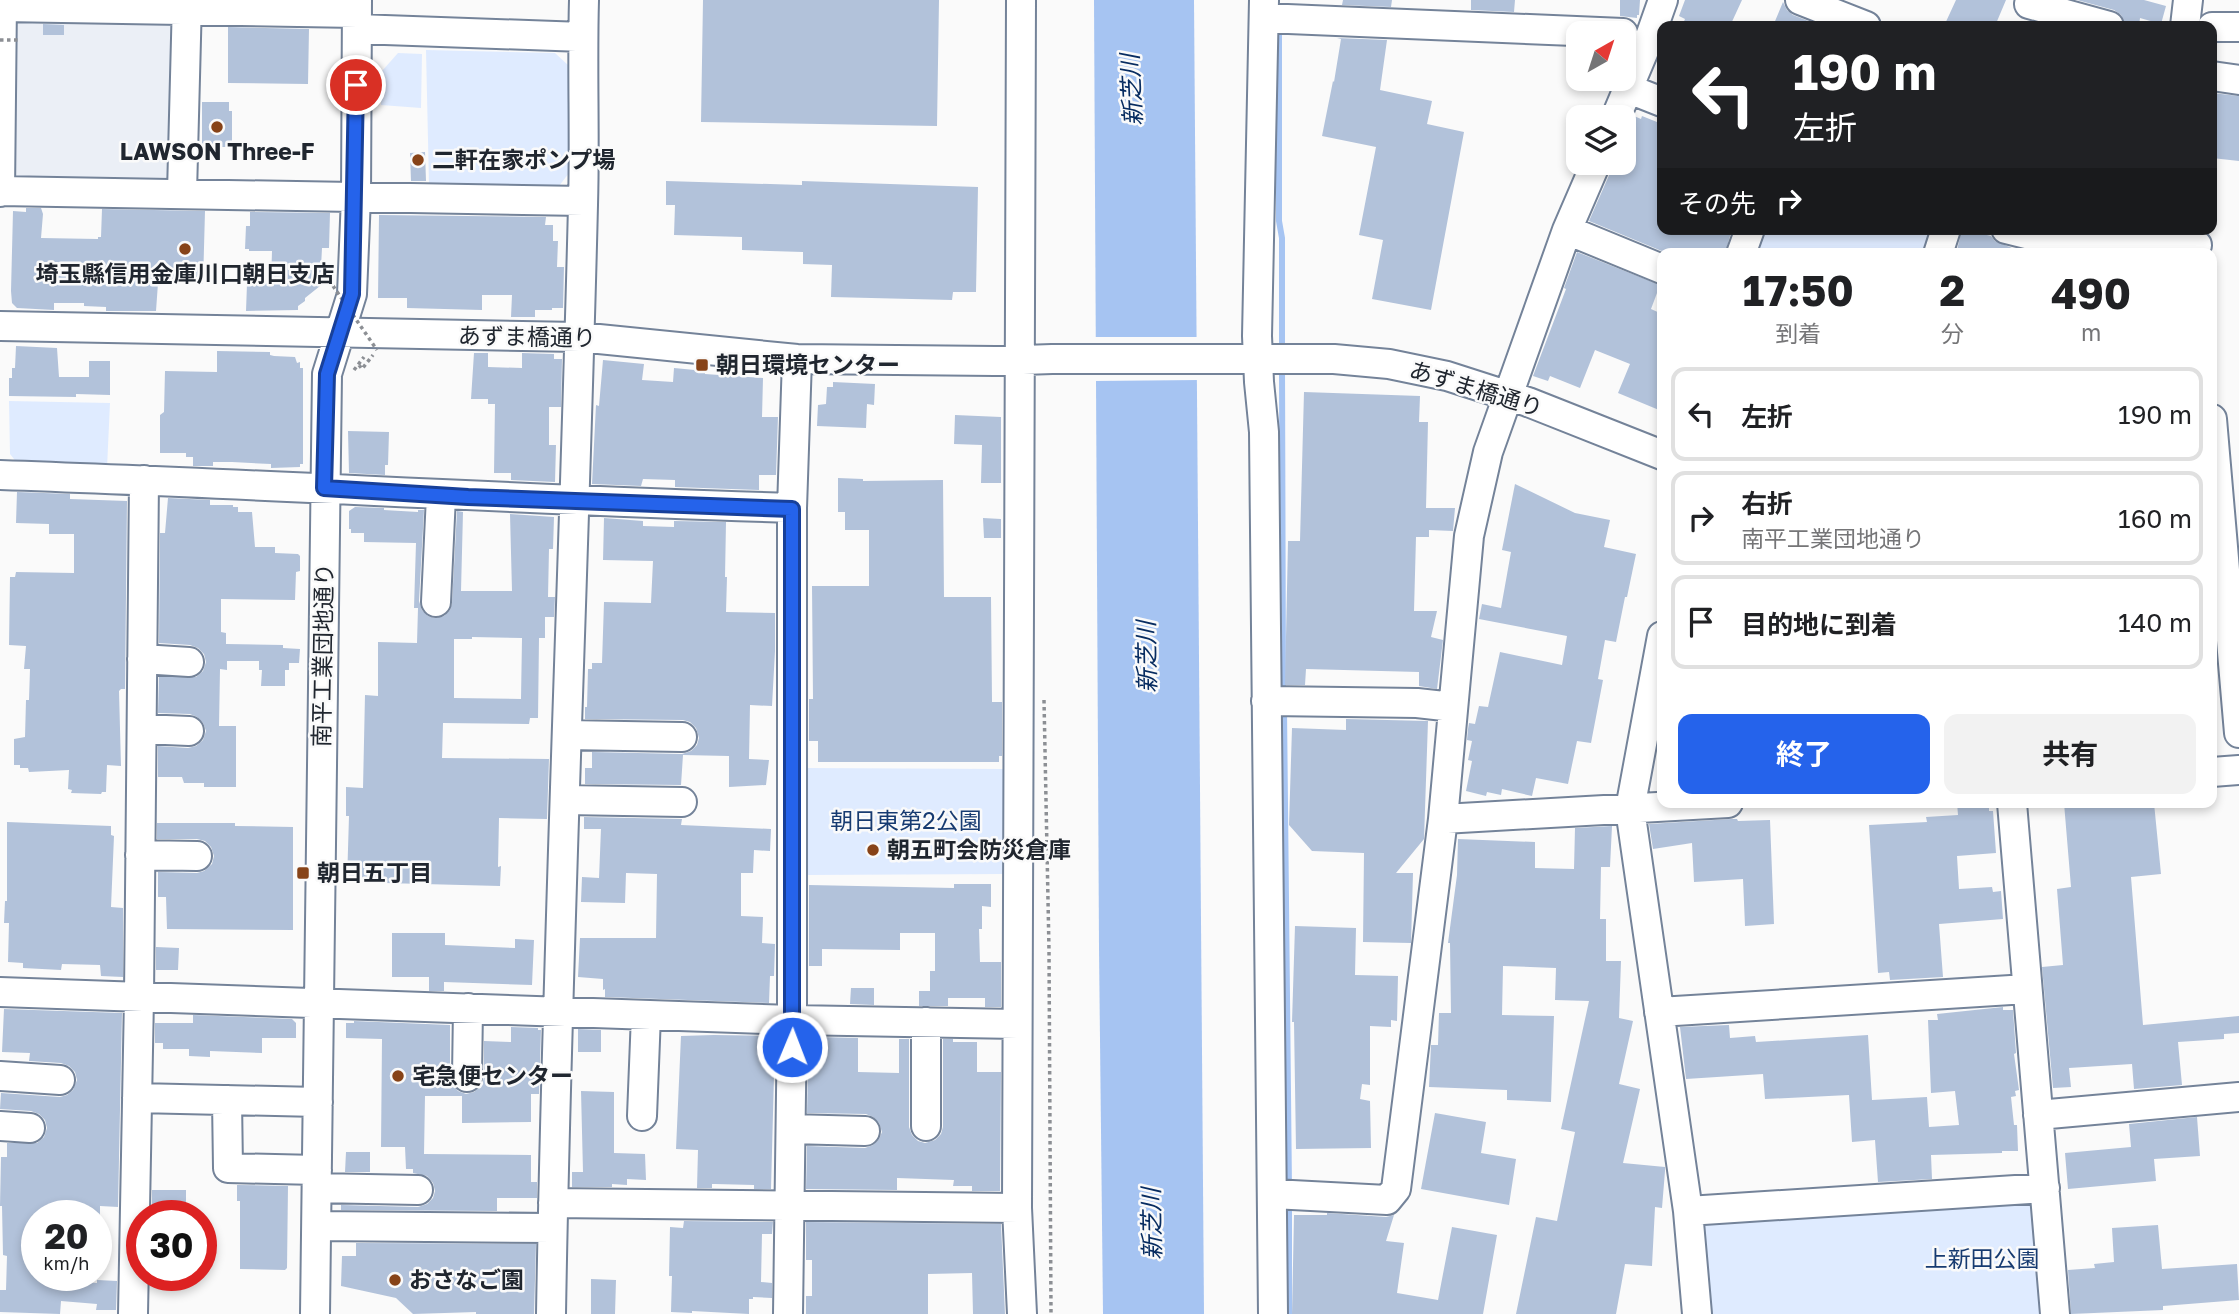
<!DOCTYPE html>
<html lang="ja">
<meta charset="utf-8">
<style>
:root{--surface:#fff;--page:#f2f2f2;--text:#202124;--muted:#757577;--line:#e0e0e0;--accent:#2563eb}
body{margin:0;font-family:"Golos Text","Noto Sans JP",sans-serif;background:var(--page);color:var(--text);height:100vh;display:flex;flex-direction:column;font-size:26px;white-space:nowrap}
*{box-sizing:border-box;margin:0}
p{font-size:23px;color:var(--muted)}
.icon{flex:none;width:38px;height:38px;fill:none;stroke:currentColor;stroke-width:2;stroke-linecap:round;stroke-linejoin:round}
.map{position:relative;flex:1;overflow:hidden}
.details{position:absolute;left:1657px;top:248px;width:560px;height:560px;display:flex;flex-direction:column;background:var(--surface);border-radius:14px;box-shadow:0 4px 10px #0003}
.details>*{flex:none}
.banner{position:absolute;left:1657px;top:21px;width:560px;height:214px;border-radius:14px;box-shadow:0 4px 10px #0003;background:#202124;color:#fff;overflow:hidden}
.needle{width:46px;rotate:39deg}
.controls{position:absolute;left:1566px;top:21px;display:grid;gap:14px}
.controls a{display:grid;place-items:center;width:70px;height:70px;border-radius:14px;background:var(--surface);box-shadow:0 4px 10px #0003;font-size:35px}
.speed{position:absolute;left:21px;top:1200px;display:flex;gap:14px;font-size:35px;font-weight:700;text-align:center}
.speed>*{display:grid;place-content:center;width:91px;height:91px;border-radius:50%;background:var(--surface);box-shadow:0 4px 10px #0003;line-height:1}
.speed small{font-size:18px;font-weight:400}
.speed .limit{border:10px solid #d22;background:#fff;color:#111}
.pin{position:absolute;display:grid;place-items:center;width:60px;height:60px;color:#fff;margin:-30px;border:4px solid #fff;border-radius:50%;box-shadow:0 2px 7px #0007}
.me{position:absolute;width:77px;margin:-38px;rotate:1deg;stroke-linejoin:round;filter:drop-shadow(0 0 5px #0008)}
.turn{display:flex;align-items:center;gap:24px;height:147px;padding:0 21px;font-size:32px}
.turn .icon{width:91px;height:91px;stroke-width:2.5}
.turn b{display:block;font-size:49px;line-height:60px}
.then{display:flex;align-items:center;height:66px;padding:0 21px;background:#0003;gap:14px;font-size:26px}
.eta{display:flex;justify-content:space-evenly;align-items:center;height:119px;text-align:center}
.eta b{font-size:42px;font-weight:700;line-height:49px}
.button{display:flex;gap:14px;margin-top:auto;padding:14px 21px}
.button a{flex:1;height:80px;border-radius:14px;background:var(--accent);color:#fff;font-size:28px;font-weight:700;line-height:80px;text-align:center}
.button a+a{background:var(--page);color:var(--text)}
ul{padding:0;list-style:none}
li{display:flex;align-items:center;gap:21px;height:94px;margin:0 14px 10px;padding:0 7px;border:4px solid var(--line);border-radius:14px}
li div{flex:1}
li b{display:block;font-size:26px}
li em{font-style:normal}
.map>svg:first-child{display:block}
</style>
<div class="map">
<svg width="2239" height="1314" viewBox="0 0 2239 1314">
<rect width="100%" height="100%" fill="#fafafa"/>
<!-- built -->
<path fill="#ebeff6" d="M0,15L171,18L180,26L175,171L166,182L0,180Z"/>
<!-- green -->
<path fill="#dfebff" d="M426,50L555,53L569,66V173L559,186L429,185Z
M398,53L422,54L421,108L381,105L382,71Z
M1758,229H1937L1929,254H1749Z
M9,401L110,403L107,468L18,464L10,454Z
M806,768L1005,769V874L805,875Z
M2025,1201L2033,1209L2041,1314H1709L1701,1228L1708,1220Z"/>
<!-- water -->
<path fill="#a6c4f2" d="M1094,0H1194L1204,1314H1103L1099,948Z"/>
<!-- pier -->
<path fill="#fafafa" d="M1093,337H1200V380L1094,381Z"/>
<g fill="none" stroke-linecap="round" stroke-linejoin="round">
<!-- stream -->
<path stroke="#a6c4f2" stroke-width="6" d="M1279,26V221L1282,238V351
M1282,366L1283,694
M1284,709L1289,1188
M1289,1314V1202"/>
</g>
<!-- building -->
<path fill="#b2c2da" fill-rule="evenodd" d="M703,0H939L937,126L701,122Z
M1343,0H1392L1391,7L1342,5Z
M1471,0H1515L1514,12L1471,10Z
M1620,0H1640L1639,15H1637V18L1620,16Z
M1685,0H1742L1730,26H1682L1685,19L1679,16Z
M1956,0H2006L1995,26H1944Z
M2077,0H2144L2166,6L2161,24L2140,18L2139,26H2125L2121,15L2114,10Z
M1783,2L1787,10L1793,15L1821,26H1773Z
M43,24L64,25V35H43Z
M228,27L309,29L308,84L228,83Z
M1337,38L1387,40L1380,90L1432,101L1427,124L1464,132L1431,310L1372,299L1383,240L1359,235L1376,147L1322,136L1333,81L1334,82L1341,39Z
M2212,93L2239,96V161L2212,158Z
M202,102H229V111H232V147H202Z
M1634,116L1641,119L1642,116L1662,124V229H1732L1725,254H1669L1589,221L1610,173L1614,174L1618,163H1624V149L1629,137L1624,133Z
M425,152L426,181H411L410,153Z
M666,181L802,185V181L978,187L976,292H953L952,300L831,297L832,265L803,264V252L742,250V237L674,235L675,205H666Z
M26,208H41L43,214L41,238L98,239V237H101L102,209L205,211L203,284L158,283L156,311H106V307L84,306V303H54V310L17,308L12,303L11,291L13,211L26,212Z
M250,212L330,213L329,248H322L320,286L305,298V301L298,306V310L246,311L247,284L271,283L272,251H249V249H245L246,226H250Z
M379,215L546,217L545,225H553V241H558L557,267H564L563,308H552V310H535V317H511L512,295H482V310L407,308V298H378Z
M1962,229L1991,236L1995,241L2012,248L2010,254H1975L1957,250Z
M1577,252L1660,285L1651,309L1662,314V401L1659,410L1618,393L1630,364L1595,350L1580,388L1550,376L1548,381L1533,376L1566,289L1564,288Z
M16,346L57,348L59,377H89V361H110V395L76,394V397L9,396V378H12V368H15Z
M217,351L270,352V355L274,356L295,357L297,363L300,362V368H303V464H300V467L271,468V464L232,462H213V466H193V457H186V453H160V415L164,412L165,371L217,372Z
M474,353H488V367L522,368V353L554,354V359H562L561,407H549V445H556L555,482L511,480V473H494L495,404H488V399H471Z
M603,360L644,364L642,380L673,382L674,368L705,371V374L763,378L762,417H778L776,475H759V490L675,487V480L643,479L641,486L592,484L596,405L599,406Z
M833,382L875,384L874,405L867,404L866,428L817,426L818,405L826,404L827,387H833Z
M1304,392L1420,396L1419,422H1428L1426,508H1455L1453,531L1429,530V537H1416L1414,611H1437L1431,637L1443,640L1437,689L1419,686V672L1306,669L1305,685H1285L1288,541H1300Z
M955,415L1001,417V483H981L982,445L954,444Z
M348,431L389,432L388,465H385V475L349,473Z
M838,478L863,479V481L943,480L944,597H991L992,702H1002V756H999V762H818V741H809V699H813L812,586H869V530H845V512H838Z
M1515,484L1575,513L1610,520L1604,547L1636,554L1627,597H1625L1616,642L1605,640L1598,679L1603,680L1591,743L1577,741L1568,784L1536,778L1532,796L1502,789L1501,795L1487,792L1486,796L1466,791L1472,761L1468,760L1472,741L1467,740L1468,729L1469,723L1475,724L1479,706L1488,707L1500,652L1562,665L1567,636L1479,619L1482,604L1501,608L1511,552L1502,550Z
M17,492L70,494V499L127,501L125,689H121L119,691L121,766L107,765L106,792H102L101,794L71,793L72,790L68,789L69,770L29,772L28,768H20V765H14V739L25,737L26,700H29L30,669H24L26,646L9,645L10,577H15L16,572L74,573V534H49V524L16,523Z
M168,498L210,500V505H233V507H238V512H252L255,547H275V553L298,554L300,556V571L296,572L295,600L221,599V632L226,633V644L283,645V648L300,649L299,663H289V670H285V686H261L262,670H259V661H227V670L220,669L219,726H236V787H204V783H184L182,777H158V746L188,748L196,746L203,740L206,731L203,723L197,717L190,714L158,713L159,677H196L203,671L206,662L204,654L198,648L190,645L159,643L160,533H165Z
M355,507L384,508V510L418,512V510H424L419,601L422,610L428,616L435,618L444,616L450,610L452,603L457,511L463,512L461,591H512L510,514L554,517L553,549H549L548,597H555L554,617H545V638H539L538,718H530L529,724L443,723L442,758L549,759L547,819L499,818L498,867L501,866L500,886L347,882L349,816H346V787L363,788L365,695L378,696V642L417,643L418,608H414L416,543L364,542V533H351V529H349V511ZM472,637L522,638L521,699L454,698V639H472Z
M604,518L643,521V526L674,527V521L726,522L725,577H727L726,612L775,613V651L772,706L750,705L749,759L769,760L766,785L729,787V756L683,755L681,785L585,784V768H592V752L682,754L691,751L697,745L699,738L696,728L690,722L683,720L585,719V707H587L588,669H592V663H602L604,602L651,603L653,561L603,560Z
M983,518L1001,519V538H984Z
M1346,719L1428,721L1424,839L1396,873H1413L1411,943L1363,942L1364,853L1312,851L1289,825L1292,728L1346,730Z
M1957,803H1989V811H1993L1996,853L1957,856L1959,889L1992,887L1993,892L2001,891L2003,919L1939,924L1943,977L1890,980L1889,972L1878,973L1869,825L1927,822L1926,817L1958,815Z
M2064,803H2154L2161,874L2131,877L2143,1025L2239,1016V1033L2224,1034V1039L2178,1042L2182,1085L2134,1089L2132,1064L2069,1068L2071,1087L2053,1088L2042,967L2063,965L2057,889L2071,887Z
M584,817L682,819L681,825L771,829L770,851L754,850L753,873H741V916L763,917L762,943L775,944L774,976H770L769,1003L605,997V989L603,990V979L578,977L580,938H656L657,874L626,873L625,903L581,902L582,877L599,878L601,829H584Z
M1731,819H1737L1738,821L1770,820L1774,924L1745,926L1743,879L1694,882L1692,843L1653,849L1649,824Z
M7,822L111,826V835L114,836L111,907L123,908V977L101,976L100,965L62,964L61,970L23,968V963L8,962L9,923H4L5,901H7Z
M157,823H235V826L293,827V930L167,929L166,897H158V872L197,873L204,871L212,864L214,856L211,847L205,841L197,839H157Z
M1612,826L1610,867H1601L1600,919H1606V961H1621L1619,1018L1633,1021L1619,1084L1640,1089L1623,1163L1665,1167V1171L1662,1208L1655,1207L1652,1266L1625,1264L1616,1314H1516L1536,1217L1557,1221L1575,1132L1561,1129L1589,1001L1555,1000L1556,968L1503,966L1502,1015L1554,1016L1551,1102L1507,1100V1090L1429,1087L1431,1045H1438L1439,1013H1451L1450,943H1448L1457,875L1458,839L1535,842V868L1574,869L1575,828Z
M954,884H991V907L982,906V929H979L980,962H1001V1007H985V998H948V1006H919V991H930V971H935V933H900V950L822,949V966H809V885L954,888Z
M1295,926L1356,928L1355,975L1398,976L1397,1021L1391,1020V1027L1370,1026V1085L1362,1084L1360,1099L1370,1101L1371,1148L1296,1149L1294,1022H1292Z
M392,933H445V945L515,948V939L534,940L532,985L444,982V991H429V977H392Z
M156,947L179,948L178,970H156Z
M851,988H874V1005L850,1004Z
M2003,1007V1010H2013L2016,1053L2014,1054L2019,1090L2015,1091L2016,1096L2011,1097L2014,1125H2017L2018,1151H2002V1153L1931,1155L1932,1179L1878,1182L1875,1140L1852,1142L1849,1095L1765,1099L1763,1074L1686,1079L1680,1027L1729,1025L1730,1038L1755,1036L1756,1042L1868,1035L1872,1100L1927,1097L1929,1127L1959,1125L1955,1091L1931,1093L1928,1020H1938L1937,1014Z
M4,1009L122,1013L118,1207L100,1206V1216H37V1276H67V1281L97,1283V1280L117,1281L116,1310H96L97,1304L61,1301L60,1314L0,1312V1290H6L7,1256L3,1255L2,1206H0L1,1157H7V1143H37L44,1137L47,1128L45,1120L39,1114L31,1111L0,1109L1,1093L60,1097L67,1095L73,1090L77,1080L75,1072L69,1066L61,1063L29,1061L30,1053L2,1052Z
M193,1015L292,1019L296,1023V1038H262V1053L210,1051V1057L189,1056V1049H163V1043H155V1023H193Z
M354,1021L450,1025V1077L452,1084L458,1091L466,1094L474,1092L482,1085L484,1077V1041L511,1042V1027L538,1028V1030H541L539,1094H531V1122L462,1123V1096H425L424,1154L531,1155V1182H537V1198H497V1211L341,1210V1205L418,1207L427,1204L433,1198L435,1191L433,1183L427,1176L413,1173V1169H406L405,1147H381L382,1039L346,1038V1023H354Z
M578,1029L601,1030V1052H578Z
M714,1035L773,1036L775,1038L771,1189H754V1185L715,1184H712V1188H697L698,1150L676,1149L681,1036Z
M819,1037L858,1038V1072L899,1073V1039H909V1127L912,1135L918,1141L925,1143L935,1140L941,1134L943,1127V1039H953V1042H977V1072H1001L1000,1191H972V1186H953L954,1180L897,1178V1190L806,1189L807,1146L865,1148L873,1145L879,1139L882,1132L879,1123L873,1117L866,1114L807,1113L808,1070L819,1071Z
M581,1091L614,1092V1153L645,1154L646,1180L627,1179V1185L612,1184V1187H572V1172H583Z
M1435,1113L1486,1122L1481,1153L1516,1159L1509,1205L1421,1189Z
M2197,1117L2200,1156L2154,1159L2156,1181L2068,1189L2065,1153L2131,1147L2129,1124Z
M346,1152H370V1172H345Z
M237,1185L288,1186L287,1268L285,1270L240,1269V1201H237Z
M152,1190H186V1212L152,1211Z
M1327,1213L1386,1217L1394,1215L1386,1241L1404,1243L1397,1293L1438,1300L1452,1227L1497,1235L1483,1314H1292L1294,1215H1327Z
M684,1221L773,1222L772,1234H762L761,1282L772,1283V1298L753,1297V1299H749V1314L692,1311V1313L671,1312L672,1276H669L670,1227L683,1228Z
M806,1222L1001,1224L1005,1314H973L972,1273L928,1274V1314H806V1296H812V1260H806Z
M2158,1225L2162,1269L2237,1264L2239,1300L2163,1306V1310L2071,1314L2068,1270L2095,1268L2094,1264L2114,1262L2112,1228Z
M356,1243L536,1244L534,1314H476V1312L413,1314L396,1298L341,1286L342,1256H356Z
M591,1279L616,1280L615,1314H591Z"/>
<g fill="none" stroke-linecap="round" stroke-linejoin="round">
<defs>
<path id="minor" d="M1021,0L1017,1208L1022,1314
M1264,0L1257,336L1259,382L1264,432L1273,1314
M1800,0L1866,26
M2029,4L2109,26
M3,7L357,13
M1264,18L1623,33
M2185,26L2188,0
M2212,27H2239
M357,29L583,37
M2212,76L2239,80
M1629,89L1662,102
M1616,117L1651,34L1663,0
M0,191L583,201
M0,192L2,0
M182,193L187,0
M2006,229L2034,236L2197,245
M1567,230L1662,269
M1741,254L1750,229
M1938,254L1946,229
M0,326L579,337L797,359L995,361L1052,359H1334L1389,364L1447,376L1528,402L1662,455
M2212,419L2239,733
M0,475C264,484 528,500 792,508
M436,602L441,496
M1662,636L1630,809L1688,1211L1697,1314
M142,659L189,662
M1266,701L1417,703L1453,707
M142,729L189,731
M567,735L682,737
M2212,772L2239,770
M566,800L682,802
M2012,803L2055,1314
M1443,819L1728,803
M140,855L197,856
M0,992L792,1020L1017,1024
M1659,1012L2027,989
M0,1076L60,1080
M467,1077L468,1008
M137,1098L318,1102
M227,1100L228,1168L317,1170
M2038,1115L2239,1097
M642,1116L646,1015
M0,1126L30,1128
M926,1126V1022
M791,1129L865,1131
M317,1188L418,1190
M1273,1194L1387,1200L1396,1189L1443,819L1469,536L1488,452L1567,230L1596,163
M553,1203L1017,1208
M1688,1211L2045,1188
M317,1226L552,1228
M133,1314L139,997L144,480
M315,1314L327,374L352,294L356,197L357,0
M551,1314C557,944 574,575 583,205C585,137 582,68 584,0
M788,1314L792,1020V508L797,359"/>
</defs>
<!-- minor casing -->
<use href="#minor" stroke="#748399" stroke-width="32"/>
<!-- path -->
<path stroke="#8c8f94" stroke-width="3.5" stroke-dasharray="3.5 3.5" stroke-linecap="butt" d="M359,365L362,369L373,355
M354,370L364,357
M1044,700L1049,950L1051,1314"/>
<!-- minor -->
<use href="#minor" stroke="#fff" stroke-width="28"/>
<!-- path-bridge -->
<path stroke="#8c8f94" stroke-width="3.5" stroke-dasharray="3.5 3.5" stroke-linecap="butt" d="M0,40H18V43
M329,280L377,350"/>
</g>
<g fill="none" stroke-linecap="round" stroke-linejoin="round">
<defs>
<path id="route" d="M356,85L352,294L327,374L324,488L468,497L792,509V1047"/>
</defs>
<!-- route casing -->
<use href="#route" stroke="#184099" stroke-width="18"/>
<!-- route -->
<use href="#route" stroke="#2563eb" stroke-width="12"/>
</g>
<!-- markers -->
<g fill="#874318" stroke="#fafafa" stroke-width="2.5">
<circle cx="217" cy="127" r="7"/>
<circle cx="418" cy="160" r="7"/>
<circle cx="185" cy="249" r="7"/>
<rect x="695" y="358" width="14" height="14" rx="3.5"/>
<circle cx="873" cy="850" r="7"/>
<rect x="296" y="866" width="14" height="14" rx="3.5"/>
<circle cx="398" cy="1076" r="7"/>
<circle cx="395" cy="1280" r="7"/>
</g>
<g text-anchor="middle" stroke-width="5" stroke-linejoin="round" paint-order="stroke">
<!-- poi labels -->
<g font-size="23" font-weight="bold" fill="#20262f" stroke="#fafafa" text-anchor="start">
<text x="217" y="160" text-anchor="middle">LAWSON Three-F</text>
<text x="432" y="168">二軒在家ポンプ場</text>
<text x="185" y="282" text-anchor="middle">埼玉縣信用金庫川口朝日支店</text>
<text x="716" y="373">朝日環境センター</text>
<text x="887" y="858">朝五町会防災倉庫</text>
<text x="317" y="881">朝日五丁目</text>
<text x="412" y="1084">宅急便センター</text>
<text x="409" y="1288">おさなご園</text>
</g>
<!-- street labels -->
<g font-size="23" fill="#20262f" stroke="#fafafa">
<text transform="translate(527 337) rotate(1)" y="8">あずま橋通り</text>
<text transform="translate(1476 389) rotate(17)" y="8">あずま橋通り</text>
<text transform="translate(323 655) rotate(-89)" y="8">南平工業団地通り</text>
</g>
<!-- park labels -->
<g font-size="23" fill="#173b71" stroke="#fafafa">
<text x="906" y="829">朝日東第2公園</text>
<text x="1982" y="1267">上新田公園</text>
</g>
<!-- water labels -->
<g font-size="24" font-style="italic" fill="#072c61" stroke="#fafafa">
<text transform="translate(1132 90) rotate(-93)" y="8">新芝川</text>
<text transform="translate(1147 657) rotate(-91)" y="8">新芝川</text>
<text transform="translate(1152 1224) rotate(-91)" y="8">新芝川</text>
</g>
</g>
</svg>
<div class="controls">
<a><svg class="needle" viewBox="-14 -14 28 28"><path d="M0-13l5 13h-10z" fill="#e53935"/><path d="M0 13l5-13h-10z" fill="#757577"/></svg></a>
<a><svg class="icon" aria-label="layers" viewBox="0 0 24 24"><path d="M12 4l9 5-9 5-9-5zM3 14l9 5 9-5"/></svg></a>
</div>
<div class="speed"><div>20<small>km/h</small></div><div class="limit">30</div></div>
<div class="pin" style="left:356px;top:85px;background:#d93025"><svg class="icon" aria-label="arrive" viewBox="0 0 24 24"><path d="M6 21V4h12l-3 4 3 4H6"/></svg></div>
<svg class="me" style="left:792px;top:1047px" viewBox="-20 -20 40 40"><circle r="17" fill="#2563eb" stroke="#fff" stroke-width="3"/><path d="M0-11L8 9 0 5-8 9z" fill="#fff"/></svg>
<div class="banner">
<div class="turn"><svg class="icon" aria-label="left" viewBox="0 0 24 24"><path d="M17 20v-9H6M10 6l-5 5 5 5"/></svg><div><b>190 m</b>左折</div></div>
<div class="then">その先<svg class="icon" aria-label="right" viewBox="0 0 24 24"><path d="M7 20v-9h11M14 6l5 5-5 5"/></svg></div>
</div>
<section class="details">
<div class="eta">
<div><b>17:50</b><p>到着</p></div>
<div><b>2</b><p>分</p></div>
<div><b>490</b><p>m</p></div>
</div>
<ul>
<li><svg class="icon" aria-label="left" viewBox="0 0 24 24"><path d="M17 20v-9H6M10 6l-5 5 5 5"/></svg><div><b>左折</b></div><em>190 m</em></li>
<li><svg class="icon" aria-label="right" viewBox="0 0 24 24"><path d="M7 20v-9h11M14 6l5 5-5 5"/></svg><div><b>右折</b><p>南平工業団地通り</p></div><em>160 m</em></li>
<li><svg class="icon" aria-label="arrive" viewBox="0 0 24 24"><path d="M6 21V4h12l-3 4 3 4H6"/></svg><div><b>目的地に到着</b></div><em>140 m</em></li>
</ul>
<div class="button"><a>終了</a><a>共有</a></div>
</section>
</div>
